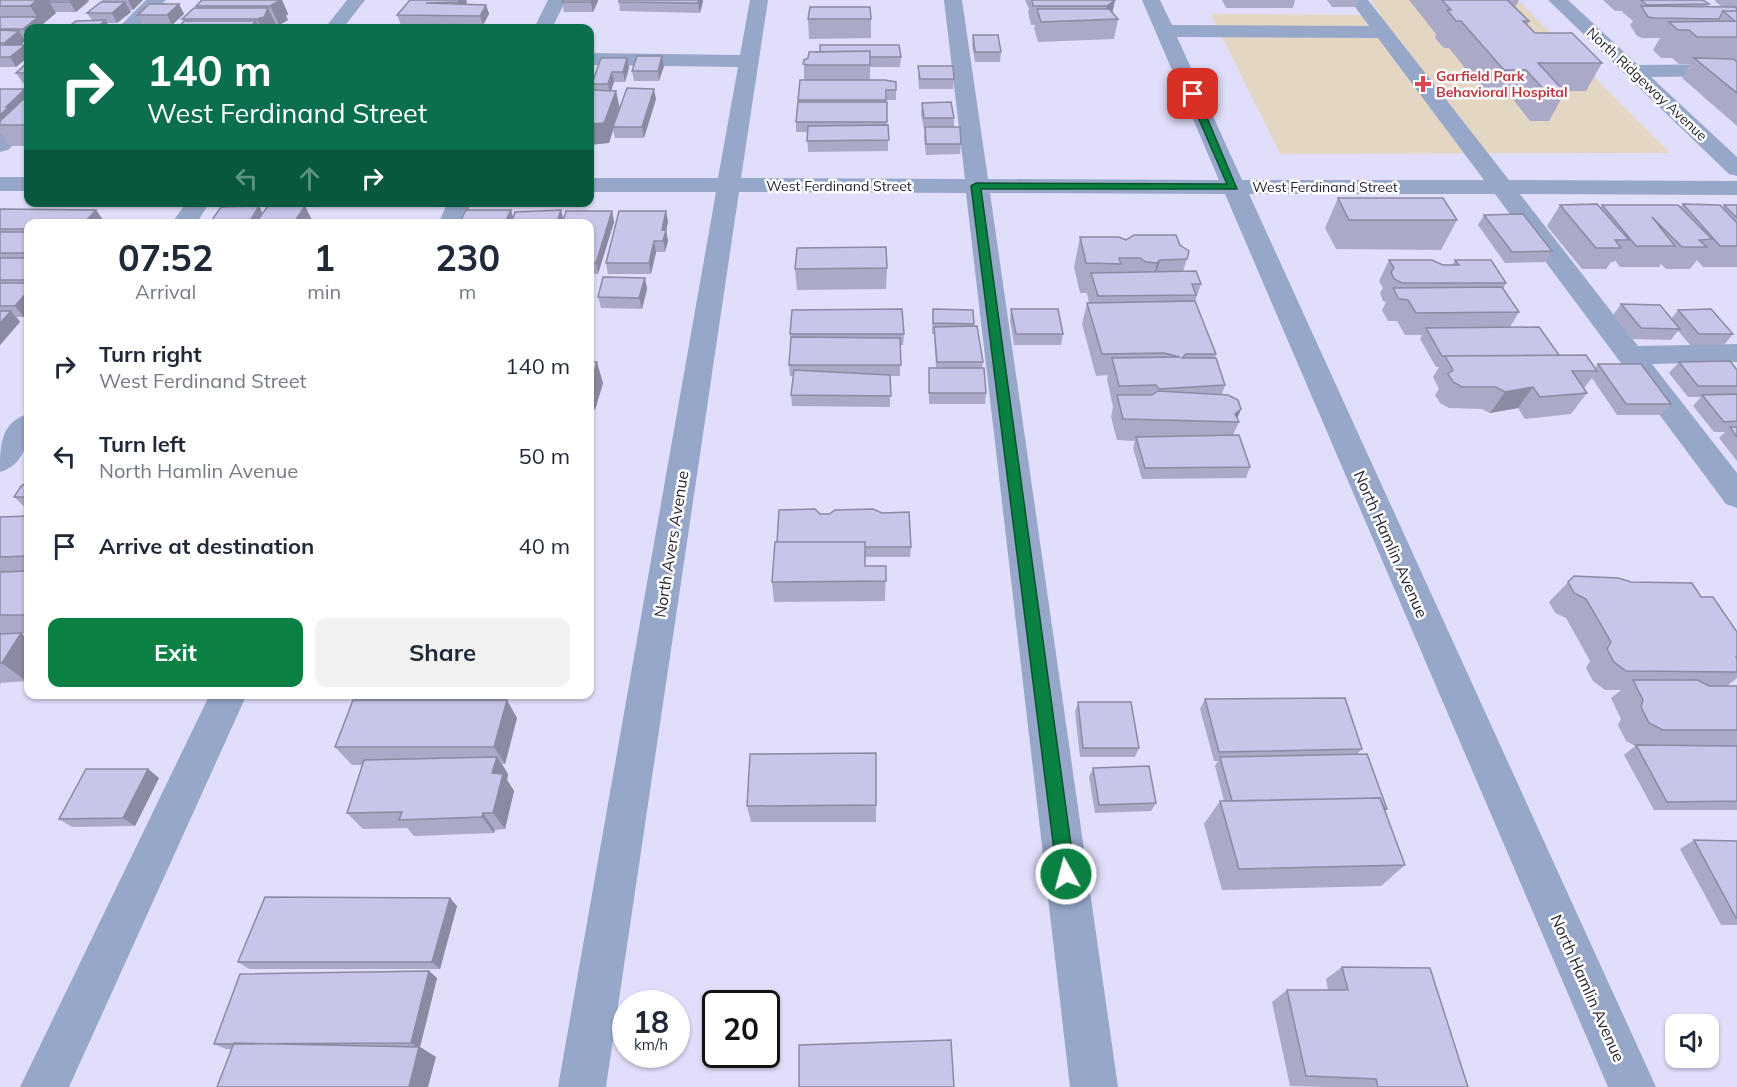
<!DOCTYPE html>
<style>
:root{--surface:#fff;--page:#f2f2f3;--text:#1f2937;--muted:#747a83;--accent:#0b8043}
body{margin:0;font-family:Mulish,sans-serif;background:var(--page);color:var(--text);height:100vh;display:flex;flex-direction:column;font-size:22px;white-space:nowrap}
*{box-sizing:border-box;margin:0}
p{font-size:20px;color:var(--muted)}
.icon{flex:none;width:33px;height:33px;fill:none;stroke:currentColor;stroke-width:2;stroke-linecap:round;stroke-linejoin:round}
.map{position:relative;flex:1;overflow:hidden}
.drawer{position:absolute;left:24px;top:219px;width:570px;height:480px;display:flex;flex-direction:column;background:var(--surface);border-radius:12px;box-shadow:0 2px 4px #0004}
.drawer>*{flex:none}
.banner{position:absolute;left:24px;top:24px;width:570px;height:183px;border-radius:12px;box-shadow:0 2px 4px #0004;background:#0b6e4f;color:#fff;overflow:hidden}
.buttons{position:absolute;left:1665px;top:1014px;display:grid;gap:12px}
.buttons a{display:grid;place-items:center;width:54px;height:54px;border-radius:12px;background:var(--surface);box-shadow:0 2px 4px #0004;font-size:30px}
.speed{position:absolute;left:612px;top:990px;display:flex;gap:12px;font-size:30px;font-weight:700;text-align:center}
.speed>*{display:grid;place-content:center;width:78px;height:78px;border-radius:50%;background:var(--surface);box-shadow:0 2px 4px #0004;line-height:1}
.speed small{font-size:15px;font-weight:400}
.speed .limit{border:3px solid #111;border-radius:9px;background:#fff;color:#111}
.pin{position:absolute;display:grid;place-items:center;width:51px;height:51px;color:#fff;margin:-26px;border-radius:12px;box-shadow:0 3px 9px #0006}
.me{position:absolute;width:66px;margin:-33px;rotate:353deg;stroke-linejoin:round;filter:drop-shadow(0 0 4px #0008)}
.turn{display:flex;align-items:center;gap:21px;height:126px;padding:0 24px;font-size:27px}
.turn .icon{width:78px;height:78px;stroke-width:2.5}
.turn b{display:block;font-size:42px;line-height:51px}
.lanes{display:flex;align-items:center;height:57px;padding:0 24px;background:#0003;justify-content:center;gap:30px;direction:ltr}
.lanes .off{opacity:.35}
.eta{display:flex;justify-content:space-evenly;align-items:center;height:102px;text-align:center}
.eta b{font-size:36px;font-weight:700;line-height:42px}
.button{display:flex;gap:12px;margin-top:auto;padding:12px 24px}
.button a{flex:1;height:69px;border-radius:12px;background:var(--accent);color:#fff;font-size:24px;font-weight:700;line-height:69px;text-align:center}
.button a+a{background:var(--page);color:var(--text)}
ul{padding:0;list-style:none}
li{display:flex;align-items:center;gap:18px;height:90px;padding:0 24px}
li div{flex:1}
li b{display:block;font-size:22px}
li em{font-style:normal}
.map>svg:first-child{display:block}
</style>
<div class="map">
<svg width="1737" height="1087" viewBox="0 0 1737 1087">
<rect width="100%" height="100%" fill="#e1defb"/>
<!-- medical -->
<path fill="#e3d6c3" d="M1370,0H1518L1670,153L1280,154L1211,14L1381,15Z"/>
<g fill="none" stroke-linecap="round" stroke-linejoin="round">
<!-- minor -->
<path fill="#97a7ca" fill-rule="evenodd" d="M146,0H166L137,28H118Z
M347,0H365L343,28H325Z
M548,0H566L552,28H534Z
M750,0H768L741,178L965,179L944,0H962L988,179L1219,180L1142,0H1160L1172,25L1369,26L1350,0H1368L1509,180L1737,181V195L1520,194L1638,346L1737,344V362L1652,364L1737,473V508L1726,504L1495,194H1249L1656,1087H1608L1225,194L990,193L1118,1087H1070L966,193L739,192L606,1087H558L716,192H590V178H718L738,67L590,65V53L740,55ZM1177,37L1378,38L1484,180H1242Z
M1548,0H1568L1638,65L1737,64V76L1651,77L1737,157V176L1729,174Z
M28,113V130L8,150L0,152V133L20,114Z
M0,177H28V191H0Z
M187,202H210L196,224H171Z
M448,202H472L462,224H438Z
M28,414C31,437 26,464 0,472C0,447 0,422 28,414Z
M210,694H247L69,1087H20Z"/>
</g>
<!-- wall -->
<path fill="#aba9c8" d="M0,0H88L89,1L76,12H56V13L43,24L44,26L41,28H28V39H24L25,41L21,45H25L28,50V57L16,67H0Z
M102,0H143L133,10H130L131,12L117,23H107L111,28H67L92,20L87,13L103,2Z
M202,0H282L288,14L286,16L288,20L279,25H276L277,27L276,28H178L184,22L182,19L197,8L196,6Z
M410,0H495H466L467,2L465,4L486,5L489,14L483,25H401L397,15Z
M563,0H598V1L593,12H564L562,2Z
M1025,0H1115L1112,13L1118,19L1114,39L1038,42L1034,28L1035,25H1031L1028,12L1029,9Z
M1222,0H1295L1293,8H1226Z
M1327,0H1358L1355,7H1332Z
M1409,0H1519L1515,8L1529,21L1527,25L1535,33L1602,63L1586,91H1564L1565,92L1549,121H1530L1512,98H1489L1449,48H1444L1435,38L1436,34Z
M1603,0H1703L1709,4L1707,6L1722,7L1715,1V0H1737V126L1682,78L1690,64H1679L1672,58H1661L1653,50L1660,38H1642L1637,36L1630,25L1633,21L1622,12L1623,11H1615Z
M703,1L700,13L620,11L619,2Z
M179,4L184,14L172,25H143L138,15Z
M808,19H871V38L809,39Z
M973,35L1001,52L1000,62H975L972,45Z
M662,56L664,66L659,81H634L632,71Z
M901,57L900,67H870V80L896,82V100H886L887,125H888V151L808,152L807,132H796V122L800,80H804V60L808,58Z
M627,58L629,68L625,82H614L611,90L616,91L620,108L656,99L644,138H615L613,130L609,143L592,84Z
M28,62V83H23L16,73Z
M918,66L954,79L953,89H919L918,76Z
M0,89L28,94V146H10L0,132Z
M922,103L954,118V127L961,144L960,154L926,155L924,138L925,129H924L921,114Z
M1338,198L1457,220L1441,250L1336,249L1325,228Z
M1683,204L1722,208L1724,205H1737V267H1703L1697,260L1690,269H1666L1661,264L1659,267H1620L1615,260L1614,262H1611L1606,269H1582L1547,226L1560,205L1600,208L1602,205L1680,207Z
M0,209L96,210L103,220L101,224H28V313L24,317H17L20,322L0,345Z
M511,210L513,218L561,210L563,219L612,211L614,222L598,274H590V224H459Z
M666,211L668,222L666,230L668,241L665,252H656L651,274H608L606,263Z
M1484,215L1552,251L1545,262L1505,263L1478,225Z
M1080,237L1126,240L1180,245L1189,251L1183,272L1201,284L1195,301L1216,354L1215,358L1225,385L1222,394L1241,409L1237,419L1239,422L1233,435L1250,467L1246,478L1142,479L1133,448L1135,441L1117,440L1111,417L1113,407L1107,379L1108,375L1096,376L1082,324L1087,303H1089L1087,293H1080L1074,267Z
M1389,260L1452,265L1455,260L1506,283L1503,289L1519,312L1510,327L1559,355L1595,368L1598,364L1671,404L1661,415H1617L1592,378L1584,388L1587,393L1571,414L1525,419L1518,408L1490,413L1482,409L1449,408L1440,403L1435,395L1439,389L1433,377L1439,367H1436L1420,339L1422,335H1405L1397,321H1388L1382,310L1386,302L1383,301L1380,293L1383,288L1379,281Z
M887,268L886,289L797,290L795,269Z
M645,278L647,289L642,309L601,308L598,297Z
M1621,304L1671,319L1678,310L1733,334L1724,345H1690L1678,331L1671,340L1632,339L1613,315Z
M933,309L973,310V326L983,362L982,368L986,393L985,404H929V368H936L934,334H932Z
M1011,309L1063,334L1061,345H1014L1010,320Z
M790,334H904L903,345H900V376H890V407L792,406L791,395L793,376H790L789,365L791,340Z
M590,362L603,383L595,410H590Z
M1679,362L1737,370V461L1719,438L1725,432H1714L1693,406L1701,397H1688L1669,373Z
M28,482V510L14,497Z
M820,514L911,547L910,557H865V566H886L885,601L774,602L772,582L777,542Z
M28,516V634H22L28,640V678L26,681L1,683L0,685V517Z
M1574,576L1631,582L1701,597L1737,632V678L1727,686H1737V810H1654L1624,755L1635,746L1626,741L1618,725L1621,719L1611,698L1621,690H1605L1593,681L1586,668L1590,661L1566,618L1555,613L1549,602Z
M1205,699L1362,749L1357,754L1387,809L1385,811L1405,865L1381,886L1222,890L1204,824L1220,801H1224L1215,766L1218,761H1214L1200,709Z
M1078,702L1139,748L1135,757H1080L1075,712Z
M517,718L505,764H502L508,774L507,780L514,791L505,829L495,830L494,833L414,836L407,828L363,829L347,813L363,765H352L335,747Z
M876,753V822H751L747,806Z
M1093,768L1156,803L1151,811L1095,813L1089,777Z
M148,769L159,778L135,826L72,827L59,819Z
M1694,840L1737,841V925H1721L1680,849Z
M457,906L440,969H249L238,962Z
M1342,967L1468,1087H1328L1290,1086L1272,1002L1287,990H1328L1326,979Z
M429,971L437,978L420,1047L436,1057L226,1049L214,1044Z"/>
<!-- shaded-wall -->
<path fill="#8b8aa3" d="M37,0H48L56,13L43,24L44,26L41,28H28V37L23,29L37,17L30,6Z
M72,0H88L89,1L76,12L70,2Z
M128,0H143L133,10Z
M277,0H282L288,14L286,16L288,20L279,25L270,6Z
M459,0H466L467,2L461,11L458,2Z
M592,0H598V1L593,12L591,2Z
M699,0H703V1L700,13L698,3Z
M1115,0L1111,20H1105L1107,6Z
M125,2L131,12L117,23L112,13Z
M179,4L184,14L172,25L167,15Z
M486,5L489,14L483,25L480,16Z
M268,8L277,27L276,28H261L257,19Z
M105,20L111,28H97Z
M256,21L259,28H249Z
M19,31L25,41L11,53L4,43Z
M25,45L28,50V57L16,67L10,57Z
M662,56L664,66L659,81L658,71Z
M627,58L629,68L625,82L623,72Z
M612,72L614,82L610,94L608,84Z
M25,89L28,94V103L0,125V115L6,107Z
M654,89L656,99L644,138L642,127Z
M616,91L620,111L613,127V130L609,143L590,145V124Z
M259,206L268,224H248Z
M305,206L314,224H293Z
M96,210L103,220L101,224H83Z
M511,210L514,221L513,224H504Z
M561,210L564,221L563,224H556Z
M612,211L614,222L598,274L596,263Z
M666,211L668,222L666,230L668,241L665,252L662,230Z
M654,241L656,252L651,274L649,263Z
M1160,260L1152,290L1149,293L1157,263Z
M645,278L647,289L642,309L639,298Z
M28,291V313L24,317L15,306Z
M11,311L20,322L0,345V323Z
M597,362L603,383L595,410L590,391V387Z
M1533,387L1518,408L1490,413L1505,392Z
M1241,409L1236,422L1235,414Z
M21,633L28,640V678L26,681L2,663Z
M507,700L517,718L505,764L494,747Z
M497,757L508,774L507,780L514,791L505,829L493,813L492,773Z
M148,769L159,778L135,826L123,818Z
M483,813L495,830L494,833L482,817Z
M450,898L457,906L440,969L432,962Z
M429,971L437,978L420,1047L436,1057L428,1087H409L419,1048L411,1043Z"/>
<!-- building -->
<path fill="#c7c5e9" stroke="#8b8aa3" stroke-width="1.5" d="M0,0H37L30,6H0Z
M48,0H72L70,2H50Z
M202,0H278L279,1L270,6H196Z
M410,0H459L458,2L426,3L486,5L480,16L397,15Z
M563,0H592L591,2H562Z
M619,0H699L698,3L619,2Z
M1032,0H1115L1107,6H1033Z
M1442,0H1507L1529,21H1523L1535,33H1572L1602,63H1538L1565,92H1546L1526,70H1504L1461,21H1456L1447,10H1451Z
M1641,0H1703L1709,4L1647,5Z
M101,2H125L112,13H87Z
M149,4H179L167,15H138Z
M1641,6L1736,7L1737,11H1723L1719,19L1654,18L1648,17Z
M810,7H870L871,19H808Z
M194,8H268L264,17L257,19H182Z
M1037,9H1109L1118,19L1041,22Z
M1723,11H1737V37H1697L1689,30H1678L1669,22L1735,21Z
M0,17H38L23,29H0Z
M105,20L97,28H67L76,21Z
M184,21H256L249,28H178Z
M0,30L19,31L4,43H0Z
M973,35H998L1001,52H975Z
M0,45H25L10,57H0Z
M820,45H899L901,57H870V51L820,52Z
M870,51V65H807L803,64L804,60L808,58L809,52Z
M637,56H662L658,71H632Z
M601,58H627L623,72H612L608,84H592Z
M1694,58L1733,59L1737,62V93Z
M28,62V73H16Z
M918,66H953L954,79H920Z
M800,80H885L896,82V90H886V100H798Z
M627,88L654,89L642,127H613Z
M0,89H25L6,107H9L0,115Z
M590,90L616,91L604,123L590,124Z
M28,95V125H0V121Z
M798,102H887V122H796Z
M951,102L954,118H924L922,103Z
M888,125L889,140L807,141L808,126Z
M925,127H960L961,144H926Z
M1338,198H1443L1457,220H1349Z
M1597,204L1629,240H1615L1621,248H1596L1560,205Z
M1683,204L1720,205L1737,223V246H1720Z
M1602,205H1678L1712,239L1699,240L1707,247H1682L1652,217L1675,246H1636Z
M1724,205H1737V218Z
M259,206L248,224H209L221,207Z
M268,206H305L293,224H255Z
M0,209L96,210L83,224H28V229H0Z
M466,210H511L504,224H459Z
M561,210L556,224H511L515,212Z
M566,211H612L596,263H590V224H562Z
M619,211H666L662,230H666L663,241H654L649,263H606Z
M1523,214L1552,251L1512,252L1484,215Z
M0,232H28V253H0Z
M1134,235H1176L1180,245L1189,251L1187,259L1160,260L1157,263L1146,262L1140,258H1119L1121,264L1086,263L1080,237H1119L1126,240Z
M886,247L887,268L795,269L797,248Z
M0,258H28V280H0Z
M1389,260H1432L1443,265H1459L1455,260H1491L1506,283H1402L1394,279L1391,272L1394,268Z
M1196,271L1201,284H1192L1196,295L1098,296L1091,273Z
M603,277L645,278L639,298L598,297Z
M0,283H28V291L15,306H0Z
M1502,287L1519,312L1416,313L1408,300L1399,299L1393,288Z
M1195,301L1216,354H1186L1182,358H1216L1225,385L1159,389L1156,385L1119,386L1112,358L1180,357L1164,353L1102,354L1087,303Z
M1621,304L1660,305L1680,329L1641,328Z
M902,309L904,334H790L792,310Z
M933,309L973,310L974,324L933,323Z
M1011,309H1058L1063,334H1016Z
M1711,309L1733,334H1699L1678,310Z
M0,311H11L0,323Z
M977,326L983,362H937L934,327Z
M1539,327L1559,355L1442,356L1426,328Z
M791,337L900,338L901,365H789Z
M1586,355L1597,371H1572L1587,393L1540,397L1533,387L1505,392L1496,387H1462L1453,382L1448,374L1453,370L1445,356Z
M1730,361L1737,370V386H1698L1679,362Z
M590,362H597L590,387Z
M1598,364H1641L1671,404H1626Z
M929,368H984L986,393H929Z
M794,370L890,375L891,396L791,395Z
M1158,391L1228,395L1238,400L1241,409L1235,414L1239,422L1123,419L1117,395H1152Z
M1737,394V421L1724,422L1702,395Z
M1730,427H1737V437Z
M1239,435L1250,467L1145,468L1136,437Z
M28,482V497H14L21,486Z
M815,509L820,514H829L835,510L873,509L882,513L909,512L911,547H865V542H777L779,510Z
M28,516V556L0,557V517Z
M775,542H865V566H886V581L772,582Z
M28,571V611L26,615H0V572Z
M1574,576L1618,578L1631,582L1692,583L1701,597H1713L1737,632V657H1736L1737,659V672L1626,671L1614,662L1607,649L1611,642L1586,599L1574,593L1568,582Z
M21,633L2,663H0V634Z
M1633,680H1698L1709,686H1737V730H1663L1649,723L1641,707L1643,700Z
M1345,698L1362,749L1219,752L1205,699Z
M353,700H507L494,747H335Z
M1078,702H1131L1139,748H1083Z
M1636,745L1737,746V801L1667,802Z
M876,753V805L747,806L750,754Z
M1367,754L1387,809H1385L1380,798L1232,801L1220,757Z
M497,757L492,773L503,774L493,813H483L482,817L399,820L402,812L347,813L364,760Z
M1149,766L1156,803L1099,805L1093,768Z
M86,769H148L123,818L59,819Z
M1380,798L1405,865L1239,869L1220,801Z
M1694,840L1737,841V918H1736Z
M265,897L450,898L432,962H238Z
M1342,967L1430,968L1468,1087H1378L1376,1079L1306,1076L1287,990H1348Z
M429,971L411,1043L214,1044L240,974Z
M951,1040L954,1087H799V1045Z
M234,1043L419,1047L409,1087H217Z"/>
<!-- route -->
<path fill="#0b8043" stroke="#07532c" stroke-width="1.5" d="M1193,91L1197,94L1237,189H981L1075,874L1072,880L1066,883L1060,880L1057,874L971,186L976,183L1227,184L1188,94Z"/>
<!-- markers -->
<path fill="#e0444e" stroke="#fff" stroke-width="2" d="M1420 75h6v6h6v6h-6v6h-6v-6h-6v-6h6z"/>
<g text-anchor="middle" stroke-width="5" stroke-linejoin="round" paint-order="stroke">
<!-- far-health labels -->
<g font-size="14" font-weight="bold" fill="#be3a42" stroke="#fff" text-anchor="start">
<text x="1436" y="81">Garfield Park<tspan x="1436" dy="16">Behavioral Hospital</tspan></text>
</g>
<!-- far-street labels -->
<g font-size="14" fill="#252330" stroke="#fff">
<text transform="translate(1647 84) rotate(43)" y="5">North Ridgeway Avenue</text>
<text x="839" y="191">West Ferdinand Street</text>
<text x="1325" y="192">West Ferdinand Street</text>
</g>
<!-- street labels -->
<g font-size="16" fill="#252330" stroke="#fff">
<text transform="translate(671 544) rotate(-81)" y="6">North Avers Avenue</text>
<text transform="translate(1391 544) rotate(66)" y="6">North Hamlin Avenue</text>
<text transform="translate(1588 988) rotate(66)" y="6">North Hamlin Avenue</text>
</g>
</g>
</svg>
<div class="buttons">
<a><svg class="icon" aria-label="sound" viewBox="0 0 24 24"><path d="M4 9h4l5-4v14l-5-4H4zM17 9q2 3 0 6"/></svg></a>
</div>
<div class="speed"><div>18<small>km/h</small></div><div class="limit">20</div></div>
<div class="pin" style="left:1193px;top:94px;background:#d93025"><svg class="icon" aria-label="arrive" viewBox="0 0 24 24"><path d="M6 21V4h12l-3 4 3 4H6"/></svg></div>
<svg class="me" style="left:1066px;top:874px" viewBox="-20 -20 40 40"><circle r="17" fill="#0b8043" stroke="#fff" stroke-width="3"/><path d="M0-11L8 9 0 5-8 9z" fill="#fff"/></svg>
<div class="banner">
<div class="turn"><svg class="icon" aria-label="right" viewBox="0 0 24 24"><path d="M7 20v-9h11M14 6l5 5-5 5"/></svg><div><b>140 m</b>West Ferdinand Street</div></div>
<div class="lanes"><svg class="icon off" aria-label="left" viewBox="0 0 24 24"><path d="M17 20v-9H6M10 6l-5 5 5 5"/></svg><svg class="icon off" aria-label="ahead" viewBox="0 0 24 24"><path d="M12 20V5M6 11l6-6 6 6"/></svg><svg class="icon" aria-label="right" viewBox="0 0 24 24"><path d="M7 20v-9h11M14 6l5 5-5 5"/></svg></div>
</div>
<section class="drawer">
<div class="eta">
<div><b>07:52</b><p>Arrival</p></div>
<div><b>1</b><p>min</p></div>
<div><b>230</b><p>m</p></div>
</div>
<ul>
<li><svg class="icon" aria-label="right" viewBox="0 0 24 24"><path d="M7 20v-9h11M14 6l5 5-5 5"/></svg><div><b>Turn right</b><p>West Ferdinand Street</p></div><em>140 m</em></li>
<li><svg class="icon" aria-label="left" viewBox="0 0 24 24"><path d="M17 20v-9H6M10 6l-5 5 5 5"/></svg><div><b>Turn left</b><p>North Hamlin Avenue</p></div><em>50 m</em></li>
<li><svg class="icon" aria-label="arrive" viewBox="0 0 24 24"><path d="M6 21V4h12l-3 4 3 4H6"/></svg><div><b>Arrive at destination</b></div><em>40 m</em></li>
</ul>
<div class="button"><a>Exit</a><a>Share</a></div>
</section>
</div>
